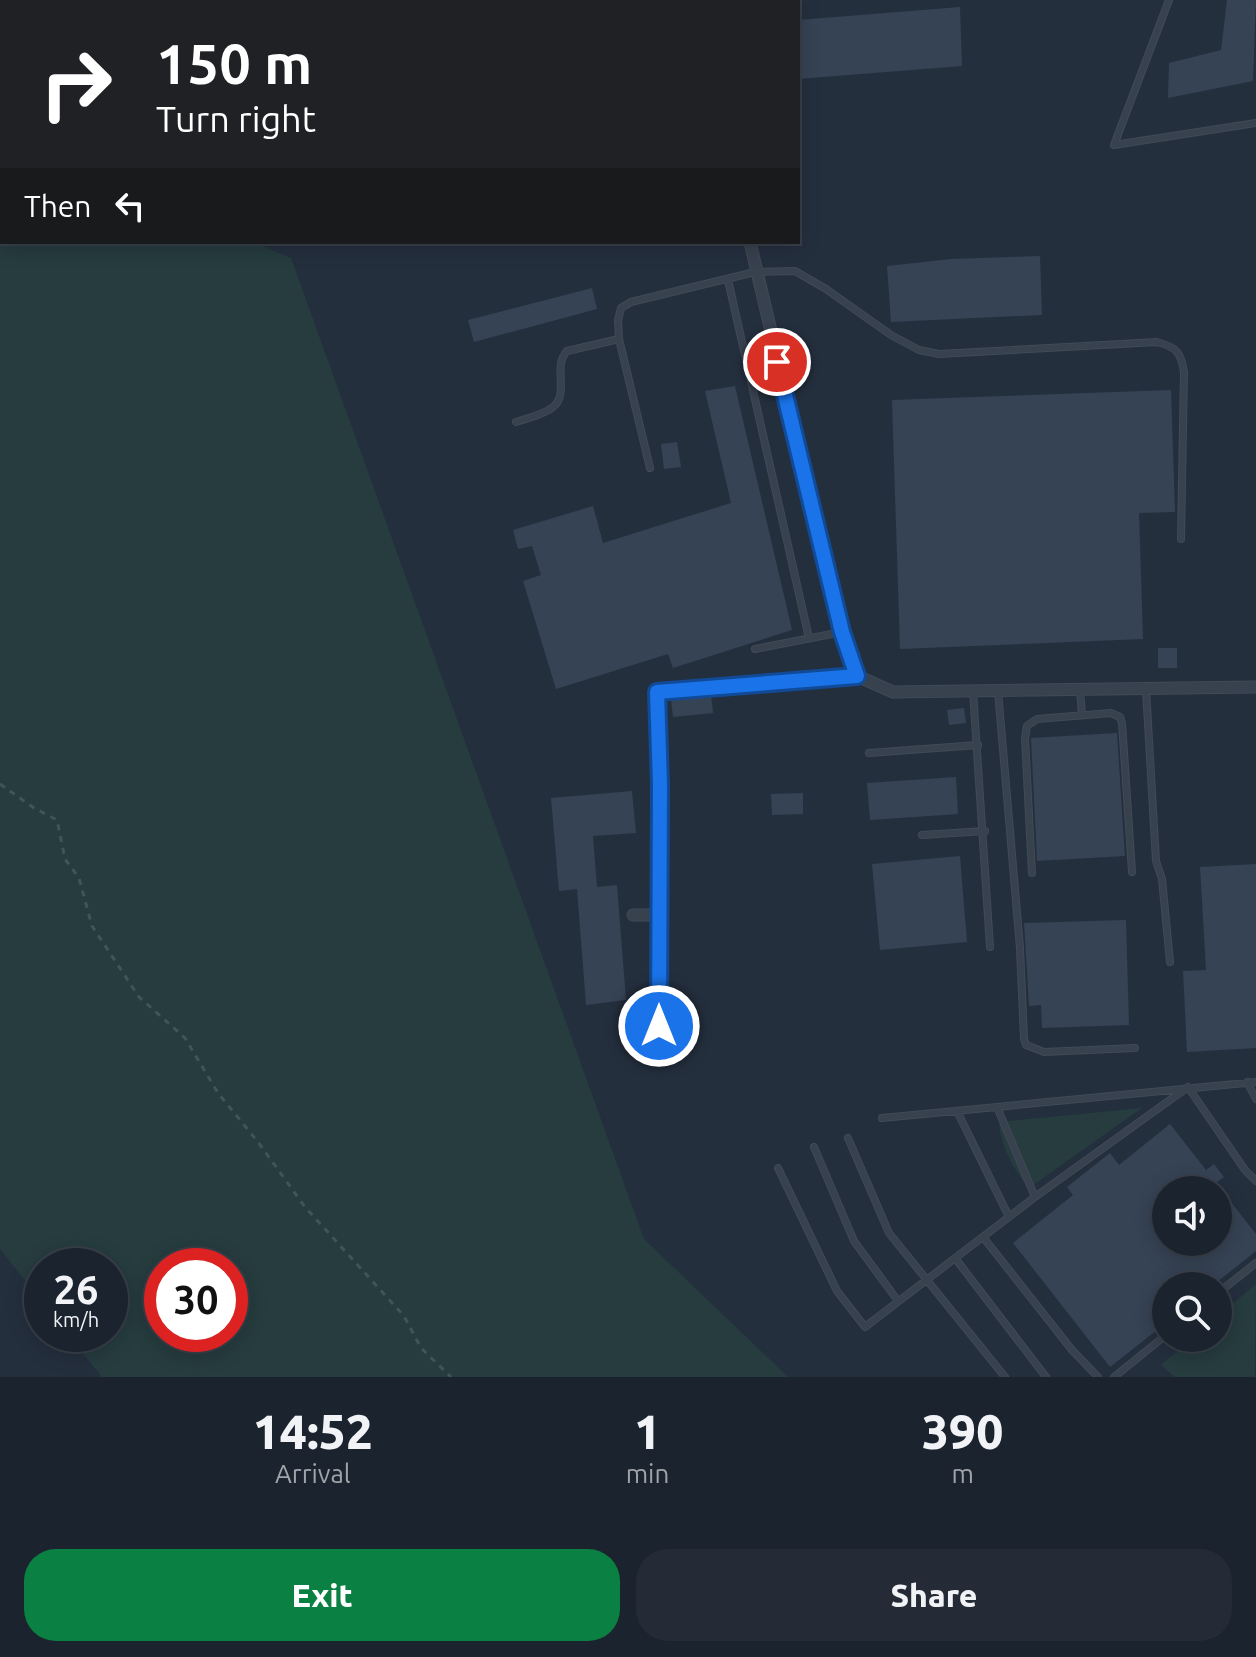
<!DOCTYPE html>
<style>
:root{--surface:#1b232e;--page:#242b36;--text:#f1f3f6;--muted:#a0a4aa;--line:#39404a;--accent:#0b8043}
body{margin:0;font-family:Ubuntu,sans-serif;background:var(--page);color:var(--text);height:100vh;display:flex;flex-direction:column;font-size:30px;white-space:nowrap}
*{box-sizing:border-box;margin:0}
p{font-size:26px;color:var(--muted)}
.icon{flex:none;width:44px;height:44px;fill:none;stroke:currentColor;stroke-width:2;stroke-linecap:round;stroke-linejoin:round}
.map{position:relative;height:1377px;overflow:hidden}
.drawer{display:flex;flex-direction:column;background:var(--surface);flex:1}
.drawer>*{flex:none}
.guide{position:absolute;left:0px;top:0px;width:800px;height:244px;box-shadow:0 4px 20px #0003,0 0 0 2px var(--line);background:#202124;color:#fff;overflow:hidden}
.fabs{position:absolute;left:1152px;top:1176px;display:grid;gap:16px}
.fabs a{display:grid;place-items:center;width:80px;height:80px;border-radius:50%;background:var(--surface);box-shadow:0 4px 20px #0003,0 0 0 2px var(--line);font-size:40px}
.speed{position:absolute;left:24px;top:1248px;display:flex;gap:16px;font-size:40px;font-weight:700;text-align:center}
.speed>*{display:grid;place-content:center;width:104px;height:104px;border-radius:50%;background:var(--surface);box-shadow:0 4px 20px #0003,0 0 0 2px var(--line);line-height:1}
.speed small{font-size:20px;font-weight:400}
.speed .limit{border:12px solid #d22;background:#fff;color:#111}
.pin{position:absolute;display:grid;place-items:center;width:68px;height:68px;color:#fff;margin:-34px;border:4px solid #fff;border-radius:50%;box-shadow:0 2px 8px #0007}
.me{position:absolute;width:88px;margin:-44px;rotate:0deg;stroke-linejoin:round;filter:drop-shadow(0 0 6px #0008)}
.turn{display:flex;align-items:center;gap:28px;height:168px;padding:0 24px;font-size:36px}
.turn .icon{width:104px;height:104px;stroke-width:2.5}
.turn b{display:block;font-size:56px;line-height:68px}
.then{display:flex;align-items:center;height:76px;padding:0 24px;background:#0003;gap:16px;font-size:30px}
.eta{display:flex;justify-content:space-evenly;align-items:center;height:136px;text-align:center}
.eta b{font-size:48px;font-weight:800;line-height:56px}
.button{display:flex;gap:16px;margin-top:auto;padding:16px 24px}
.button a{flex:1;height:92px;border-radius:32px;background:var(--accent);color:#fff;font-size:32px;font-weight:800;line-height:92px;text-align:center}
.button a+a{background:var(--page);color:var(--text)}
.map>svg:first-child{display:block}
</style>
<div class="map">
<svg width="1256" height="1377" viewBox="0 0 1256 1377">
<rect width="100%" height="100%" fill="#242f3e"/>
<!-- green -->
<path fill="#263c3f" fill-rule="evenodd" d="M0,136L2,242H253L291,258L644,1239L788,1377H102L67,1334H110V1266H42V1302L0,1249ZM162,1266H230V1334H162Z
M1142,1108L1029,1188C1013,1169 1001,1147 999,1122Z
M1256,1284L1255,1377H1175L1161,1365L1192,1338H1218V1316Z"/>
<!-- building -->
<path fill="#364354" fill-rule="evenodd" d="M1227,0H1256L1253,81L1168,98L1169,63L1221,50Z
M960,7L962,66L798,79V20Z
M1040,256L1042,315L891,322L887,266L951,259Z
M592,288L597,309L474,342L468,320Z
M735,386L792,630L673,668L668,654L556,689L523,581L541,575L532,546L518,549L513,530L593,506L603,543L731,503L705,391Z
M1171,390L1175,512L1139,513L1143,639L900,649L892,400Z
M677,442L681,467L664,469L661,444Z
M1158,648H1177V668H1158Z
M711,694L713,713L673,717L671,699Z
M964,708L966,723L949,725L947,710Z
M1117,733L1125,856L1037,861L1031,738Z
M956,777L958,814L870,820L867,783Z
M632,791L636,833L593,836L597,887L617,885L626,1000L586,1005L577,889L559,891L551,798Z
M803,793V814L772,815L771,794Z
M960,856L967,942L880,950L872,864Z
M1256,864V1048L1187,1052L1183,971L1206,970L1200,867Z
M1126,920L1129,1025L1042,1028L1041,1005L1029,1006L1024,923Z
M1170,1124L1206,1170L1214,1164L1224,1177L1216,1183L1256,1234V1251L1212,1286H1166V1323L1110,1367L1013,1243L1073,1195L1067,1187L1110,1153L1119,1165ZM1166,1190H1218V1242H1166Z"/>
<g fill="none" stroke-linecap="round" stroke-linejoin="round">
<defs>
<path id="service" d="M388,0L389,2
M535,0V2
M1169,0L1114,145L1256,123
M728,280L809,638
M516,422C527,418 544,415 553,407C570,393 552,367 567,351L619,339
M650,468L619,339L618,320L621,308L631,302L755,272L795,271L826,289L891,335L919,350L939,354L1157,342C1176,347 1181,352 1184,372L1181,539
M755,649L842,632
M1146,689L1156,861L1162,879L1170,962
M1080,690L1082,715
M973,691L990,947
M998,691L1020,948L1024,1039L1026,1045L1044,1052L1135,1048
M657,692L857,676
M869,753L978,745
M922,835L985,831
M1032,873L1025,738L1027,726L1037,719L1111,713L1120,717L1122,723L1132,872
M1247,1082L1256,1099
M1188,1087L1245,1170L1256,1181
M997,1107L1035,1197
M957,1111L1009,1217
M882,1118L1256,1082
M848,1138L889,1233L1005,1377
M814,1147L854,1241L898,1301
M778,1168L837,1291L865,1327L1035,1197L1188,1087
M983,1237L1072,1350L1098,1377
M955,1258L1046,1377
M1218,1293L1256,1263
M1114,1377L1166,1335"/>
<path id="minor" d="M716,0L717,2
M750,242L842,632L857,676L893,692L1256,687
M657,692L660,784L659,1026
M633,915H659"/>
</defs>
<!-- service casing -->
<use href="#service" stroke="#414a57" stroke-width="8"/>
<!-- minor casing -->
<use href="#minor" stroke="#414a57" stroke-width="13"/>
<!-- path -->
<path stroke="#3f5557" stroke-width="3" stroke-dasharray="6 6" stroke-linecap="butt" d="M0,784L34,808L57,820L65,859L79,878L92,926L139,997L185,1038L218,1093L258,1142L305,1207L404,1316L421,1348L451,1377"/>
<!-- service -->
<use href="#service" stroke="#38414e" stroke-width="6"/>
<!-- minor -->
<use href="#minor" stroke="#38414e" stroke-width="11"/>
</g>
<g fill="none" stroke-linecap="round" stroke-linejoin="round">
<defs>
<path id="route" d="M659,1026L660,784L657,692L857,676L842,632L777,362"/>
</defs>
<!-- route casing -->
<use href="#route" stroke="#114b97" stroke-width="20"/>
<!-- route -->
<use href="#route" stroke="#1a73e8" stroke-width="14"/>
</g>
</svg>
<div class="fabs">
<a><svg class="icon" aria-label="sound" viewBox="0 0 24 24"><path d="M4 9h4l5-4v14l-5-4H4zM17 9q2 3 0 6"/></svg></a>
<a><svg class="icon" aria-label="search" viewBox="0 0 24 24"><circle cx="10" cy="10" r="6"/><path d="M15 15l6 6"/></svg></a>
</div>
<div class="speed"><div>26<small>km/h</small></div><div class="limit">30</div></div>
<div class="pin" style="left:777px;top:362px;background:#d93025"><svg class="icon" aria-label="arrive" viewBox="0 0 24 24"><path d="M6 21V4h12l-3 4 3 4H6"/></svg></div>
<svg class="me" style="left:659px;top:1026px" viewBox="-20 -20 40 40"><circle r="17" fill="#1a73e8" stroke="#fff" stroke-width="3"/><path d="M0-11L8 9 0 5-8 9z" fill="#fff"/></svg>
<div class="guide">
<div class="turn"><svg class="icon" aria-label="right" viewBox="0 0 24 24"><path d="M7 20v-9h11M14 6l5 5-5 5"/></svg><div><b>150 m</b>Turn right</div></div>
<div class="then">Then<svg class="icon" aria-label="left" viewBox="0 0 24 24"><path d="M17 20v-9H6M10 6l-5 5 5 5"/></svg></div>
</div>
</div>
<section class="drawer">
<div class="eta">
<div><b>14:52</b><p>Arrival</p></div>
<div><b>1</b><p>min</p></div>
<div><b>390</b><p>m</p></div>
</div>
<div class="button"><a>Exit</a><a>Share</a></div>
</section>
